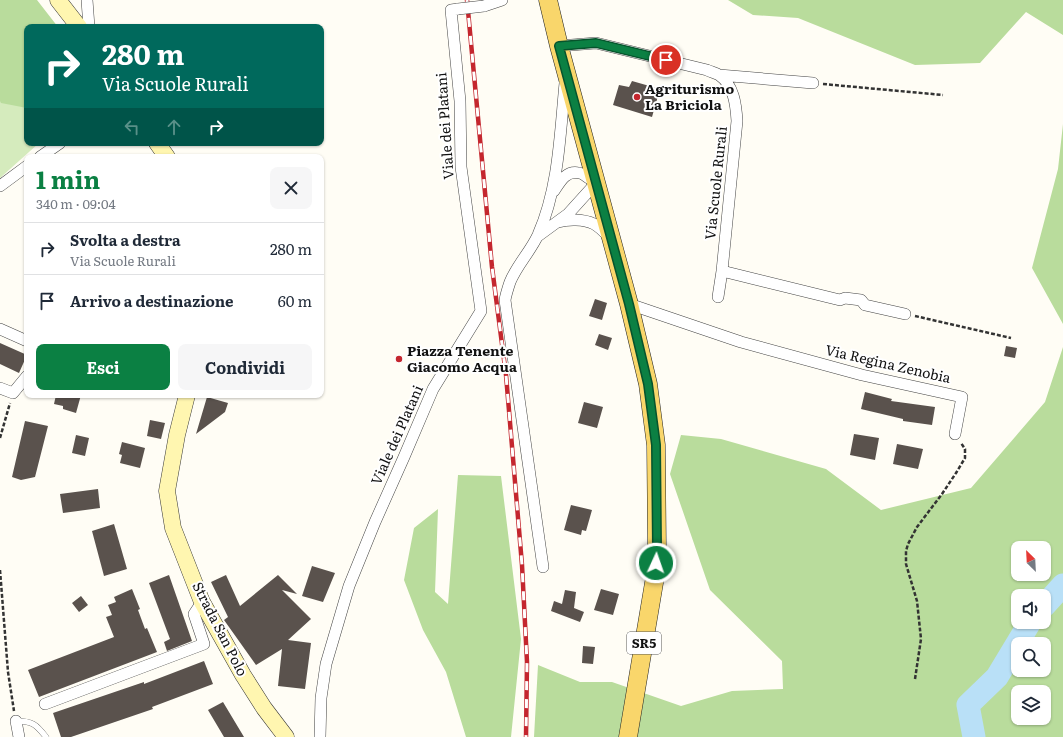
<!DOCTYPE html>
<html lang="it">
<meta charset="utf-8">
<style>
:root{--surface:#fff;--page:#f6f6f7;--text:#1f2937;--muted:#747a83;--line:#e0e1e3;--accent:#0b8043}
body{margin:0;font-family:Literata,serif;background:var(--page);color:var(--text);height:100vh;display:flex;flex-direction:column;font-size:15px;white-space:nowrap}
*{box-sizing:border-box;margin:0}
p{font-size:13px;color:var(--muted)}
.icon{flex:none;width:22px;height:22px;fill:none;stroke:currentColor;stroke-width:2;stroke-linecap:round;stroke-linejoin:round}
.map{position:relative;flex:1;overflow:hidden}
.sheet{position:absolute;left:24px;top:154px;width:300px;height:244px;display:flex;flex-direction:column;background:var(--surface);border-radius:8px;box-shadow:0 1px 3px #0004}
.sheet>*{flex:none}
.guide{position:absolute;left:24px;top:24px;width:300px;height:122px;border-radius:8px;box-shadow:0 1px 3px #0004;background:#00695c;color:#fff;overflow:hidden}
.needle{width:26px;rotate:336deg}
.controls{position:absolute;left:1011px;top:541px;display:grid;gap:8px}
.controls a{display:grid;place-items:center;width:40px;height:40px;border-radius:8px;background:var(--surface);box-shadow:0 1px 3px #0004;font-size:20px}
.pin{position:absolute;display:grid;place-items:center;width:34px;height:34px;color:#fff;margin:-17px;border:2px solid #fff;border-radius:50%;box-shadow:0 1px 4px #0007}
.me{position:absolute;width:44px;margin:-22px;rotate:3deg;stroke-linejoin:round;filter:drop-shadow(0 0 3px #0008)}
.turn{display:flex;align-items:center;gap:14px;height:84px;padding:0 12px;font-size:18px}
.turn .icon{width:52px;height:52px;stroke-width:2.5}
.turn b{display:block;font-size:28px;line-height:34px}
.lanes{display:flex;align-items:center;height:38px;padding:0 12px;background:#0003;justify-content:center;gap:20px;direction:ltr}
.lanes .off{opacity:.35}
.round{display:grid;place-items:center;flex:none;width:42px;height:42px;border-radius:8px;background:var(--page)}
.head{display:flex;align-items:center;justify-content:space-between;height:68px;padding:0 12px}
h1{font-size:24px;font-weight:700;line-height:30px;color:var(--accent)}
.action{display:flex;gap:8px;margin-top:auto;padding:8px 12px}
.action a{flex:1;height:46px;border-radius:8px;background:var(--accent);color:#fff;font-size:16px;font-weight:700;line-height:46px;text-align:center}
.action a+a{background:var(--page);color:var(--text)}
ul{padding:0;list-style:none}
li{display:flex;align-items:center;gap:12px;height:52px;padding:0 12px;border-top:1px solid var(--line)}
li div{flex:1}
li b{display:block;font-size:15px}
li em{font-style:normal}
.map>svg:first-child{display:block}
</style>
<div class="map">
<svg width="1063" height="737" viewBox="0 0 1063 737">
<rect width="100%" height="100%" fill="#fffdf5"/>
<!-- green -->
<path fill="#d5ebbd" d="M0,0L27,27V143H39L0,178Z"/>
<!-- forest -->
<path fill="#b9dc9c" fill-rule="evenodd" d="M0,0H37L58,27H27V108L1,103L0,101Z
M728,0H1063V35L1026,12L980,63L915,65L798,18L753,15Z
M1063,124V324L1032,268L1058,169Z
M1063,347V737H534L538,665L580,682H612L681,706L732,691L783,689L782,661L710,590L670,474L681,435L721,439L826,469L881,510L971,488L1045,402ZM1018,548H1044V574H1018ZM1018,596H1044V622H1018ZM1018,644H1044V670H1018ZM1018,692H1044V718H1018Z
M458,475L501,476L521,639L511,737H466L446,672L423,630L404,580L414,528L438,509L435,592L448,604Z"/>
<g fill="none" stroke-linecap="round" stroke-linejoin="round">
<!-- river -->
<path stroke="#b9e0f7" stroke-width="23" d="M1044,606L1063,585
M974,737L968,705L997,677L1030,622"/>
</g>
<!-- building -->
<path fill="#5a524d" d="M632,81L660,89L652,117L613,105L619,85L629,87Z
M595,299L607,303L602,320L589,316Z
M599,334L612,338L608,350L595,345Z
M0,343L27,355L19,373L0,364Z
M1006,346L1017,348L1015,358L1004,356Z
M865,392L892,399L891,401L935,407L932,425L903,421V419L861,409Z
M56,395H81L76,413L63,409V406L54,404Z
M207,397L228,403L225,412L196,434Z
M584,402L603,407L597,428L578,423Z
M150,420L165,423L161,439L147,436Z
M25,421L48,426L35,477L21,480L12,477Z
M854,434L879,438L875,460L850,455Z
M76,435L89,438L85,456L72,453Z
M122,442L145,448L140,468L120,463L122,455L119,454Z
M897,444L923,449L918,469L893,464Z
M98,489L100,508L63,513L60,494Z
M571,505L592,510L586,531L582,530L581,535L564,530Z
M114,524L127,569L104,576L92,531Z
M312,566L335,573L323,602L302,596Z
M169,575L192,641L167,651L164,642L170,639L149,583Z
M226,575L240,606L278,575L297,594L282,590L311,619L288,640L311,643L305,689L278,686L282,649L256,665L224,620L228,617L211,582Z
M132,589L140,609L138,610L145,629L147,628L157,652L39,697L28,670L114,637L106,617L112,615L108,605L116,602L114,597Z
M601,589L619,594L613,615L594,610Z
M565,590L576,592L574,608L584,612L580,622L551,611L554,601L562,604Z
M81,596L88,605L79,612L72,603Z
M583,646L595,647L593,664L582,663Z
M204,661L213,684L152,707L153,709L71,737H61L53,713L144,682V684Z
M223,702L244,737H224L208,710Z"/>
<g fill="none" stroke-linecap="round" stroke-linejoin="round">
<defs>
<path id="lane" d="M16,721C32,721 36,724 46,737"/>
<path id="street" d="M87,0L89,27
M484,6L502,0
M559,46L596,43L707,70C711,72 716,73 719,75C734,85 736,105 737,121L722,271L718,297
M719,75L813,83
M40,157L60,143
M0,186L27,166
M558,222C568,219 584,219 594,224C600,227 606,234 611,239
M538,236L568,214L596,183C592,181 583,173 579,173C566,170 560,182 554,191
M722,271L840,300L845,298L861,300L865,305L905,314
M629,304L741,342L862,375L962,397L955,434
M0,329L27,341
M0,388L13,393L27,376
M543,567L505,300C506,294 508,288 510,282C517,265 530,252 538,235C559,187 560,134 565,83
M45,704L204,644L194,614L202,602
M16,721L19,737
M320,737L321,698L326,664L349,586L375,522L404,457L433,389L481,311L461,167L460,101L451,10L458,9"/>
<path id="secondary" d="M58,0L79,27
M157,143L167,157
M187,395L177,435L167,491L173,528L202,602L243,675L264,708L286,737"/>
<path id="primary" d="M548,0L559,46L629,304L648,384L656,445L657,548L655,577L628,737"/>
</defs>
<!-- lane casing -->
<use href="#lane" stroke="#444" stroke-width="6"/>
<!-- street casing -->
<use href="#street" stroke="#444" stroke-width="12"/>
<!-- secondary casing -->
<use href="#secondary" stroke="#333" stroke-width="17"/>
<!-- primary casing -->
<use href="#primary" stroke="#222" stroke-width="19"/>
<!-- path -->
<path stroke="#333" stroke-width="2.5" stroke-dasharray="4 2" stroke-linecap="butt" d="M823,84L943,95
M915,316L1011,338
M0,438L10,403
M0,570L8,672L14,711
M915,679L921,639L917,601L906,564V551L908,544L917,527L942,494L956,473L965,458V449L961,443"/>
<!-- lane -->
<use href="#lane" stroke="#fff" stroke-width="5.5"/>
<!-- street -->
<use href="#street" stroke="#fff" stroke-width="11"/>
<!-- secondary -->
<use href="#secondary" stroke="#fff6b0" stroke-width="16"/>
<!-- primary -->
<use href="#primary" stroke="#f9d66b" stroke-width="18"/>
<defs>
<path id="rail" d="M467,0L492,267L506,375L522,565L527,662L526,737"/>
</defs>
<!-- rail casing -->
<use href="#rail" stroke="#c4262e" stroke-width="4.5"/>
<!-- rail -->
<use href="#rail" stroke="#fff" stroke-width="3" stroke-dasharray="9" stroke-linecap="butt"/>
<defs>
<path id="street-bridge" d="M458,9L484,6"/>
</defs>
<!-- street-bridge casing -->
<use href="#street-bridge" stroke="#444" stroke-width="12" stroke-linecap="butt"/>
<!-- street-bridge -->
<use href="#street-bridge" stroke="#fff" stroke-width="11"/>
</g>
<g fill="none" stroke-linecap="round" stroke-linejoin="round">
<defs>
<path id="route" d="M656,563L657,548L656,445L648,384L629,304L559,46L596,43L666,60"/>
</defs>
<!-- route casing -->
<use href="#route" stroke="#07532c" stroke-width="10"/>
<!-- route -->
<use href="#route" stroke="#0b8043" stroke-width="7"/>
</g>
<!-- markers -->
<g fill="#c4262e" stroke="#fff" stroke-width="1.5">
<circle cx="637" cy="97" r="4"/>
<circle cx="399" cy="359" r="4"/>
</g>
<g text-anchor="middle" stroke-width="4" stroke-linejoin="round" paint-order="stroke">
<!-- shield labels -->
<rect fill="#fff" stroke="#585858" stroke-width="1" x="627" y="632" width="34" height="22" rx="3"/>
<g font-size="13" font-weight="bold" fill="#111">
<text x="644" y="648">SR5</text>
</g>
<!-- poi labels -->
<g font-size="14" font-weight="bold" fill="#111" stroke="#fff" text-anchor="start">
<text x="645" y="94">Agriturismo<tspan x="645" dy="16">La Briciola</tspan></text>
<text x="407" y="356">Piazza Tenente<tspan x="407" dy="16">Giacomo Acqua</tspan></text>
</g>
<!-- street labels -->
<g font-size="14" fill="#111" stroke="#fff">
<text transform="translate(445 126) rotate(-94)" y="5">Viale dei Platani</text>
<text transform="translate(716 183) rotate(-84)" y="5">Via Scuole Rurali</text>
<text transform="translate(888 364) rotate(13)" y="5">Via Regina Zenobia</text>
<text transform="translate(397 435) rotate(-66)" y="5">Viale dei Platani</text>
<text transform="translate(220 629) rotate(63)" y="5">Strada San Polo</text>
</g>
</g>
</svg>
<div class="controls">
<a><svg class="needle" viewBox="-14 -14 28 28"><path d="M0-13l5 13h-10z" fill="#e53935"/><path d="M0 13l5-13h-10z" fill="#747a83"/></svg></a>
<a><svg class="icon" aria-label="sound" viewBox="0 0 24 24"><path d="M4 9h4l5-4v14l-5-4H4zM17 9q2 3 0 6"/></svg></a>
<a><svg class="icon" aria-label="search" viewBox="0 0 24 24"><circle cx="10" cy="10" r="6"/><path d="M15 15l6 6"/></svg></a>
<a><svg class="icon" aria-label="layers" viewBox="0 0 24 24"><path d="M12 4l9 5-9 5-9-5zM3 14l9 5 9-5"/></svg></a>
</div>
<div class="pin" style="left:666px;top:60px;background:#d93025"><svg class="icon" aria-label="arrive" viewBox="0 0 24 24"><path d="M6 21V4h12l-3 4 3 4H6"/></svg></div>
<svg class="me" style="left:656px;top:563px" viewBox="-20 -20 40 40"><circle r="17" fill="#0b8043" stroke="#fff" stroke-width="3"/><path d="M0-11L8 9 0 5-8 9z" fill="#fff"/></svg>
<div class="guide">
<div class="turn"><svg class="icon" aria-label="right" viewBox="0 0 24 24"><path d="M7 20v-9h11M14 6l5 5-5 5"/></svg><div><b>280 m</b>Via Scuole Rurali</div></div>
<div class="lanes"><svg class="icon off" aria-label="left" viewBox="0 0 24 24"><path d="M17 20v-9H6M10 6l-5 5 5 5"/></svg><svg class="icon off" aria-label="ahead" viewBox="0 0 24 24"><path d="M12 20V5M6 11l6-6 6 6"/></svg><svg class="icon" aria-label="right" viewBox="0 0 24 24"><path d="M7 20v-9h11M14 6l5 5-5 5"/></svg></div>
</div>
<section class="sheet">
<div class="head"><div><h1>1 min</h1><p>340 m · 09:04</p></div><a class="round"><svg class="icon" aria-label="close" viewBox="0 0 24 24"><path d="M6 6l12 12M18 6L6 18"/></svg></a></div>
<ul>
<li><svg class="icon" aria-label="right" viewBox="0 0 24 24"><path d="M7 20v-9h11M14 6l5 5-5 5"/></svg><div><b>Svolta a destra</b><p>Via Scuole Rurali</p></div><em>280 m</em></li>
<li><svg class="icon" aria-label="arrive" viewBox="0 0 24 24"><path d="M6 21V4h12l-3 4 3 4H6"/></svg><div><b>Arrivo a destinazione</b></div><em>60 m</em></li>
</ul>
<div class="action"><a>Esci</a><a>Condividi</a></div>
</section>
</div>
